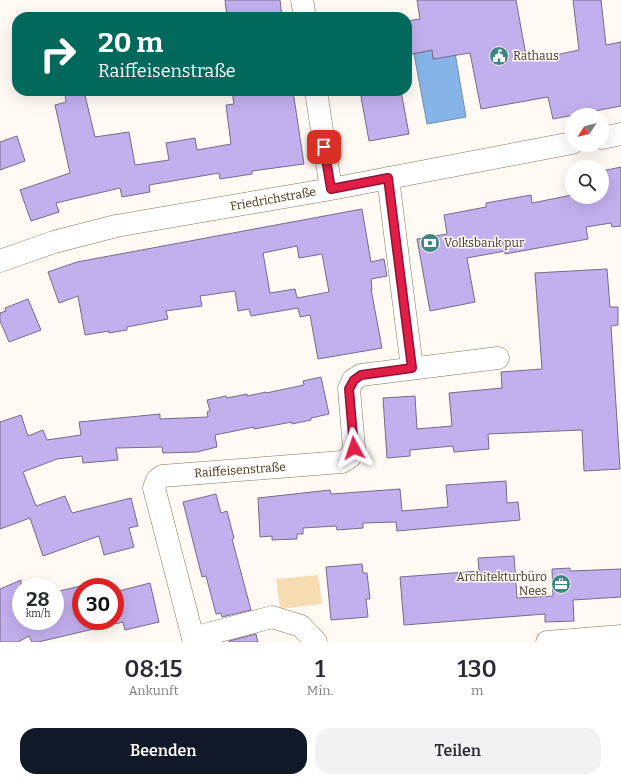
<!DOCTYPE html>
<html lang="de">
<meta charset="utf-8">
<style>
:root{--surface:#fff;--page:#f2f2f3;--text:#2b2b33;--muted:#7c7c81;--accent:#111827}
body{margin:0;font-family:Bitter,serif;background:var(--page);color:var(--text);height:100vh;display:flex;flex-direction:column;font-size:15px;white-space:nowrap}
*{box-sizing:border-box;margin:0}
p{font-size:13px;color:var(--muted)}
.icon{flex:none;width:22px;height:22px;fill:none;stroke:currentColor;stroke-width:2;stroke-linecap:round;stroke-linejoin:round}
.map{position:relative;height:642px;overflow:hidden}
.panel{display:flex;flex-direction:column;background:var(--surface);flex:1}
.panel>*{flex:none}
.banner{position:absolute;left:12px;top:12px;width:400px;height:84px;border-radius:16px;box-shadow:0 4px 16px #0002;background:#00695c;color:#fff;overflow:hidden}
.needle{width:26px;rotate:234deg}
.buttons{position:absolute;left:565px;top:108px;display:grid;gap:8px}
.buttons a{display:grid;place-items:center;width:44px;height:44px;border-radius:50%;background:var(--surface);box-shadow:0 4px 16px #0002;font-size:20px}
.speed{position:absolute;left:12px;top:578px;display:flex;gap:8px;font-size:20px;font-weight:700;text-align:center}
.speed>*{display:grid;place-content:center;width:52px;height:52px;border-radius:50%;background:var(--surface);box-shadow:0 4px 16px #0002;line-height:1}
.speed small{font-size:10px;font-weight:400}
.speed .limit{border:6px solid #d22;background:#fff;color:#111}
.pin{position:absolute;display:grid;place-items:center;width:34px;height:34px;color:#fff;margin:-17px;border-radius:8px;box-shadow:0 2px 6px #0006}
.me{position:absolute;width:44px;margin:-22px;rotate:355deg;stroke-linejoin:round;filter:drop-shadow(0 0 3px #0008)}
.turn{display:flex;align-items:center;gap:14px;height:84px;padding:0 20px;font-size:18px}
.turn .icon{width:52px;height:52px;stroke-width:2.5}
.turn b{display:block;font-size:28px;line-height:34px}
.eta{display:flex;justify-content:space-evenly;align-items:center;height:68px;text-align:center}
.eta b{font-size:24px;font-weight:600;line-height:28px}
.cta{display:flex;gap:8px;margin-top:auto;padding:8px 20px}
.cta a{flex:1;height:46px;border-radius:16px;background:var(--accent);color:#fff;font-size:16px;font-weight:600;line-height:46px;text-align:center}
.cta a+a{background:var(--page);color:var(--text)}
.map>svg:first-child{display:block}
</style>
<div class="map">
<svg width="621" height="642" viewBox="0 0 621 642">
<rect width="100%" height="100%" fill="#fffbf4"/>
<!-- green -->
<path fill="#f6ddb1" d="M318,575L322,604L280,609L276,579Z"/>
<!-- water -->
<path fill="#86b4e8" stroke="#708eaf" d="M454,47L466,117L427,124L414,54L432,50L433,59Z"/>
<!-- building -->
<path fill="#c2afee" stroke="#746b8a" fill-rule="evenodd" d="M225,0H280L282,17H227Z
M417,0H516L527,61L579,50L573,0H601L606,45L621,42V106L553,119L548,97L481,109L470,53L433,59L432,50L407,55V21L420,19Z
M80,91H84L95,137L129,132L135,165L169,160L166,143L195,138L197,150L231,144L226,105L234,104L232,91H293L304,164L252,171V174L220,179L219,173L149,185L150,192L122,197L120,188L56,203L59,212L31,221L20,190L70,173L55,105L66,102L65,94Z
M360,91H401L409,134L369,141Z
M17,136L25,161L0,170V142Z
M621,167V226L612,227L611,223L586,227L588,239L505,254V251L467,258L475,302L430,311L417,239L447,234L444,215L486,207V203L531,195L532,203L572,195V197H602V190L605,189L602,171Z
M362,209L371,262L384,259L387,276L371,279L372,289H371L382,348L318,359L310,315L300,317L298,308L251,316L249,309L238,311L235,291L200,296L202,306L166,311L168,319L127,327V330L109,333V331L85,335L78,296L59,303L48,272L77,262ZM297,246L299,258L322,254L329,292L297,298L295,289L270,293L263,253Z
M607,269L610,307H618V325L611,326L620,469L584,471L582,430L488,434L489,449L454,452L453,446L410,450V456L387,458L383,398L415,396L417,429L452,426L449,393L502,388L501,372L542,369L535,273Z
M28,299L41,330L9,342L0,321V313L6,311L5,308Z
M321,377L329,414L311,418V420L292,424V422L254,429V427L215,435L217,447L197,452L163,453L162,447L116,448L118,460L83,463L82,456L57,459L23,472L36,506L65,496L72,513L131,498L138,526L129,528L134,547L104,555L99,536L43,556L30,518L0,529V422L21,415L28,436L43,430L47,440L81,435L79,422L160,414V419L208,417L207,412L210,411L207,400L226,396L227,398L247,394V396L266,392V393L304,385L303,381Z
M506,481L507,503L518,502L520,520L397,531L396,522L363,523V528L337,530L336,526L303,528V534H297V539L272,540V536L260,537L258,498L330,490L331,494L400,489L402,511L448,507L446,485Z
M216,494L221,513L227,511L234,538L232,539L251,610L222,617L221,613L216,614L206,576L202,577L183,502Z
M514,556L517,598L553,596L552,569L570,568V571L621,569V597L573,600L574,621L545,622V614L404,625L400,577L479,571L478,558Z
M362,564L363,573H367L370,599H366L368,617L331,620L326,567Z
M21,580V621H55V592L81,586V621H97L98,628L38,642H32L29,636L18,642H0V589Z
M150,583L159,622L125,630L123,622L115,624V592Z
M256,634L258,642H229V641Z"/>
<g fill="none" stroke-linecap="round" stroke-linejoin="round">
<defs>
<path id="minor" d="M302,0L305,17
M316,91L331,189
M602,138L621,134
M388,178L412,368
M0,261L54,242L116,226L331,189L572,143
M193,638L272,617L301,626L316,642
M194,642L154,488L157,480L162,476L342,462L350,457L354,448L349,389L353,380L361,375L498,358
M547,642L621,636"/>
</defs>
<!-- minor casing -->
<use href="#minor" stroke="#867557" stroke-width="23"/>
<!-- minor -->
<use href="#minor" stroke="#fff" stroke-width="22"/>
</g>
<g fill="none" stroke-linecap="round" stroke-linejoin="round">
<defs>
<path id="route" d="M324,147L331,189L388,178L412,368L361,375L354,380L349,389L354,448"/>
</defs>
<!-- route casing -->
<use href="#route" stroke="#92132f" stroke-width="10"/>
<!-- route -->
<use href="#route" stroke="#e11d48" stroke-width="7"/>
</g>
<!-- icons -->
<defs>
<symbol id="civic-disc" viewBox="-11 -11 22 22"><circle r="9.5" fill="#3d8685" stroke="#fffbf4"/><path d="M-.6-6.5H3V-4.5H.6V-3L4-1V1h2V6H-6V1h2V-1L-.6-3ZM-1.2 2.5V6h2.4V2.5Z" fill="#fff"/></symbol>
<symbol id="bank-disc" viewBox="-11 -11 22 22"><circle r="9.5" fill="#3d8685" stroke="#fffbf4"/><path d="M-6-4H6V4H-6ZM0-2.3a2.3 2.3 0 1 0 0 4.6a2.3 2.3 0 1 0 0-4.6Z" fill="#fff"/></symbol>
<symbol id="office-disc" viewBox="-11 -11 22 22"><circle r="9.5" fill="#3d8685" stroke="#fffbf4"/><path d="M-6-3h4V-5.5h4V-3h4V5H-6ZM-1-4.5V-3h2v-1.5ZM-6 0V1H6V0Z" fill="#fff"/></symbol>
</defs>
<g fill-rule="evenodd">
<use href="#civic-disc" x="488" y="45" width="22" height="22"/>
<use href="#bank-disc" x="419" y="232" width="22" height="22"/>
<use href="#office-disc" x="550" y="573" width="22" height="22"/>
</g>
<g text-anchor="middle" stroke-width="3" stroke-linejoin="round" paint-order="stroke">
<!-- poi labels -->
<g font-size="12" fill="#3e3729" stroke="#fffbf4" text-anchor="start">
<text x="513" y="60">Rathaus</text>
<text x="444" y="247">Volksbank pur</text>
<text x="547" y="581" text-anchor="end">Architekturbüro<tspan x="547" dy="14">Nees</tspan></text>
</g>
<!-- street labels -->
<g font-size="12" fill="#3e3729" stroke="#fffbf4">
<text transform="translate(273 199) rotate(-10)" y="4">Friedrichstraße</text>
<text transform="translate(240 470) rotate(-4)" y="4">Raiffeisenstraße</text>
</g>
</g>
</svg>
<div class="buttons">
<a><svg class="needle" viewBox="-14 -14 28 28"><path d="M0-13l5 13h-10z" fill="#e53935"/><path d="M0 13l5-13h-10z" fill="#7c7c81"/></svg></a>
<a><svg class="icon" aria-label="search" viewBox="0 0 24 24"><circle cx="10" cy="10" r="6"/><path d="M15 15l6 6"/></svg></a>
</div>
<div class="speed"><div>28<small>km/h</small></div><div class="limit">30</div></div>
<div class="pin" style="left:324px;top:147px;background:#d93025"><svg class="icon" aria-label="arrive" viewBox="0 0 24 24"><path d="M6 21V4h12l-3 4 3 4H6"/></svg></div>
<svg class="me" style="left:354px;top:448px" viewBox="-20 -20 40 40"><path d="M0-17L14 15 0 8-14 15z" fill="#e11d48" stroke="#fff" stroke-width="4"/></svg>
<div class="banner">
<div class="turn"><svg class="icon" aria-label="right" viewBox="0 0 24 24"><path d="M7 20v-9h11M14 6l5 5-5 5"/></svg><div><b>20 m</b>Raiffeisenstraße</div></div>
</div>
</div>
<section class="panel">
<div class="eta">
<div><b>08:15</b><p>Ankunft</p></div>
<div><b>1</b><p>Min.</p></div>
<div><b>130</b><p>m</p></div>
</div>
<div class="cta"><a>Beenden</a><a>Teilen</a></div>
</section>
